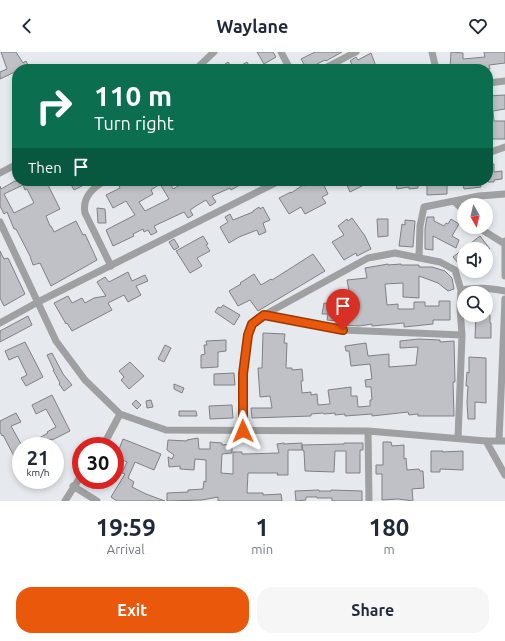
<!DOCTYPE html>
<style>
:root{--surface:#fff;--page:#f6f6f7;--text:#1f2937;--muted:#747a83;--accent:#ea580c}
body{margin:0;font-family:Ubuntu,sans-serif;background:var(--page);color:var(--text);height:100vh;display:flex;flex-direction:column;font-size:15px;white-space:nowrap}
*{box-sizing:border-box;margin:0}
p{font-size:13px;color:var(--muted)}
.icon{flex:none;width:22px;height:22px;fill:none;stroke:currentColor;stroke-width:2;stroke-linecap:round;stroke-linejoin:round}
.map{position:relative;height:449px;overflow:hidden}
.panel{display:flex;flex-direction:column;background:var(--surface);flex:1}
.panel>*{flex:none}
.top-card{position:absolute;left:12px;top:12px;width:481px;height:122px;border-radius:16px;box-shadow:0 2px 6px #0003;background:#0b6e4f;color:#fff;overflow:hidden}
.needle{width:26px;rotate:172deg}
.tools{position:absolute;left:457px;top:146px;display:grid;gap:8px}
.tools a{display:grid;place-items:center;width:36px;height:36px;border-radius:50%;background:var(--surface);box-shadow:0 2px 6px #0003;font-size:20px}
.speed{position:absolute;left:12px;top:385px;display:flex;gap:8px;font-size:20px;font-weight:700;text-align:center}
.speed>*{display:grid;place-content:center;width:52px;height:52px;border-radius:50%;background:var(--surface);box-shadow:0 2px 6px #0003;line-height:1}
.speed small{font-size:10px;font-weight:400}
.speed .limit{border:6px solid #d22;background:#fff;color:#111}
.pin{position:absolute;display:grid;place-items:center;width:34px;height:34px;color:#fff;margin:-41px -17px;border-radius:50% 50% 50% 0;rotate:-45deg;box-shadow:0 0 4px #0007}
.pin .icon{rotate:45deg}
.me{position:absolute;width:44px;margin:-22px;rotate:359deg;stroke-linejoin:round;filter:drop-shadow(0 0 3px #0008)}
.turn{display:flex;align-items:center;gap:14px;height:84px;padding:0 16px;font-size:18px}
.turn .icon{width:52px;height:52px;stroke-width:2.5}
.turn b{display:block;font-size:28px;line-height:34px}
.then{display:flex;align-items:center;height:38px;padding:0 16px;background:#0003;gap:8px;font-size:15px}
.eta{display:flex;justify-content:space-evenly;align-items:center;height:68px;text-align:center}
.eta b{font-size:24px;font-weight:600;line-height:28px}
.primary-button{display:flex;gap:8px;margin-top:auto;padding:8px 16px}
.primary-button a{flex:1;height:46px;border-radius:16px;background:var(--accent);color:#fff;font-size:16px;font-weight:600;line-height:46px;text-align:center}
.primary-button a+a{background:var(--page);color:var(--text)}
header{display:flex;justify-content:space-between;align-items:center;height:52px;padding:0 16px;background:var(--surface);font-size:18px;font-weight:600}
.map>svg:first-child{display:block}
</style>
<header><svg class="icon" aria-label="back" viewBox="0 0 24 24"><path d="M15 5l-7 7 7 7"/></svg>Waylane<svg class="icon" aria-label="heart" viewBox="0 0 24 24"><path d="M12 20l-8-8c-3-5 5-10 8-4 3-6 11-1 8 4z"/></svg></header>
<div class="map">
<svg width="505" height="449" viewBox="0 0 505 449">
<rect width="100%" height="100%" fill="#e6eaef"/>
<!-- building -->
<path fill="#bfc1c6" stroke="#7e8085" fill-rule="evenodd" d="M1,0H16L23,11L26,9L30,17H17V19L0,27V20L7,17Z
M257,0H273L276,5L264,12Z
M315,0H342L326,9L325,8L307,17L301,7Z
M451,0L463,1V7L485,5L484,0H505V11L489,13L490,17H450Z
M371,1L377,17H355L350,9L356,5L358,8Z
M228,10L233,17H218Z
M247,10L251,17H235Z
M505,43V57L493,59L494,69H505V87H488V44Z
M488,112H494V120L502,119V127L494,128V130H488Z
M15,129H46L60,157L46,164L50,174H51L54,180L76,169L83,183L85,182L97,208L51,234L40,211L33,213L30,204L16,177H14L7,160L4,162L0,154V134L1,137ZM23,133L25,138L27,137L34,151L14,161L4,142Z
M69,129H79L82,134L74,138Z
M126,129H169L173,137L187,129H247L231,138L230,136L212,144L216,150L210,154L206,148L196,154L190,158L193,163L188,166L184,160L154,174L157,180L151,183L148,178L144,180L143,177L133,182L134,184L113,194L106,178L135,163L126,149L113,156L106,143L120,136L119,133ZM160,132L169,147L145,159L139,150L153,142L151,138Z
M314,129H322L328,142L322,145L326,151L305,162L301,155L289,162L279,146L291,140V141L303,133L304,134Z
M345,129H372L350,140Z
M395,129H418V136L409,137V135L397,137Z
M427,129H447V142L427,143Z
M468,129H480L481,135L464,137L463,131H468Z
M259,155L260,157L263,155L270,168L263,171L266,180L259,183L257,178L239,185L229,191L220,175L228,170L225,165L230,162L233,168L253,160V159Z
M97,156L105,157L106,171H98Z
M427,165H434V169L444,174L446,171L448,172L451,167L459,172L452,184L459,188L456,196L433,184V198L425,197V177Z
M352,166L365,184L371,197L357,204L356,201L344,208L332,190L344,183L338,174L347,167L348,169Z
M377,167H388V184L378,185Z
M405,168L415,169L413,195L399,194L402,172L405,173Z
M203,184L208,192L206,193L210,199L197,206L202,214L190,221L176,199Z
M480,184L490,197H464V218L453,205Z
M174,187L179,195L174,198L169,190Z
M0,199L4,207L8,206L25,242L4,254L0,246Z
M313,202L325,219L258,259L250,248L238,254L229,239L241,232L240,231L254,222L261,233L271,227L272,228Z
M388,212V213L401,212V213H419V215H432L445,219L452,226L454,237L448,239L438,231L419,224V246L403,245V231L385,232L387,253L398,252V257H414V250H425V254H439V249H450V268H433V272L404,275V271L372,274V272L359,274L344,273L338,272L337,269L327,268L328,262H322L324,251L329,252V249L336,250V251L351,250L347,228L367,226L365,216Z
M128,220L132,229L145,223L148,229L136,234L141,243L128,250L124,243L108,251L112,258L72,279L67,271L66,272L54,251L68,244L72,251L82,246L85,251L94,246L106,244L97,230L105,225L109,230Z
M223,253L240,263L234,273L215,260L218,255L221,256Z
M476,263H490V271H491V286H475Z
M28,264L32,273L0,290V279Z
M263,281L285,282L284,291H287L286,316H292V318L302,317L303,329H301L302,341L311,340V343L317,342L318,353L330,352L328,338L351,335V344H357L358,355L370,354V348H372L371,335H366L365,328L372,327L370,312L351,314L349,299H346L345,294L366,291L368,304L389,302V315L416,313L418,295L400,296V289L419,287L440,288V290L454,289L455,330H453L454,364H418V362L409,363L408,360L372,364V362L345,364V362L335,363V361L324,362L323,361L311,362V364L252,366L251,356H272L270,344L260,345L258,316H262Z
M226,288V299L218,300V315L201,316V303L205,302L204,293H207L206,289Z
M25,290L43,325L26,334L21,326L27,323L18,304L9,308L5,299Z
M165,293L171,296L164,310L158,307Z
M52,301L63,322L72,333L64,339L59,332L60,331L53,318H54L47,303Z
M469,305L486,306V351L475,350V367H468L467,350L468,334H466L467,320L469,321Z
M130,310L144,324L129,337L121,328L124,325L119,319Z
M234,321L235,333H214V322Z
M174,332L184,336L182,341L174,337Z
M52,343L70,379L52,388L51,387L38,394H21V403L15,406L3,383L2,384L0,380V369L16,361L21,370L11,374L21,392L30,387L32,390L48,381L47,380L56,375L46,357L36,362L32,353Z
M136,348L141,353L137,357L132,352Z
M151,348L153,355L147,356L146,349Z
M232,353L233,366L210,367L209,354Z
M179,359H196L197,364H179Z
M198,386L199,397H210V390L222,391V393L232,392V401L222,402L221,421L233,422V400H242V402H244L279,401L277,392L284,391V392L302,391V398H288V423H277L278,421H248L247,441H263V443L281,442L282,449H218V445L202,448L167,449V441L188,440V438L203,437L204,429L206,430V408L195,407L194,418L180,417V414L169,415L168,405L172,407L174,403L167,398L168,388L187,389V388Z
M123,387L161,402L154,418L135,410L128,426L134,430L132,435L146,442L165,449H117L111,445L125,422L122,421L127,410L116,405Z
M383,390H391L392,394L404,393V407L406,406L407,418L419,417L420,419H423L424,436L412,437L413,449L398,447L382,448V422H376V413H383Z
M344,391H363V398H360V421H346V399H335L334,420L305,419L304,399H303L302,393L344,392Z
M431,399H443V400L463,399V418L440,417V420H431Z
M319,438V439H331V438L362,439V449H332V446H317V445H306V448L296,449L295,439Z"/>
<g fill="none" stroke-linecap="round" stroke-linejoin="round">
<!-- minor -->
<path stroke="#9ea0a1" stroke-width="7" d="M281,0L290,17
M432,0L436,17
M196,17L214,0
M323,17L356,0
M488,31L505,29
M488,101L505,95
M0,121L17,112
M105,129C92,136 82,146 85,161L111,214
M455,150L464,159
M0,170L56,289L85,328L120,362L166,378L368,379L486,389H505
M480,175L484,179L505,192
M505,189V224
M419,206L420,174L424,155L479,144L505,142
M461,238C480,235 487,236 505,239
M264,263L343,278L462,283
M0,271L38,250L279,129
M243,379V322L248,283L252,272L264,263L368,206L395,201L440,210L455,218L461,238L460,256L462,283L458,386
M368,379L369,449
M486,389L505,423
M499,389L505,247
M103,394L120,362
M73,434L97,449
M65,449L81,424"/>
</g>
<g fill="none" stroke-linecap="round" stroke-linejoin="round">
<defs>
<path id="route" d="M243,379V322L248,283L252,272L264,263L343,278"/>
</defs>
<!-- route casing -->
<use href="#route" stroke="#983908" stroke-width="10"/>
<!-- route -->
<use href="#route" stroke="#ea580c" stroke-width="7"/>
</g>
</svg>
<div class="tools">
<a><svg class="needle" viewBox="-14 -14 28 28"><path d="M0-13l5 13h-10z" fill="#e53935"/><path d="M0 13l5-13h-10z" fill="#747a83"/></svg></a>
<a><svg class="icon" aria-label="sound" viewBox="0 0 24 24"><path d="M4 9h4l5-4v14l-5-4H4zM17 9q2 3 0 6"/></svg></a>
<a><svg class="icon" aria-label="search" viewBox="0 0 24 24"><circle cx="10" cy="10" r="6"/><path d="M15 15l6 6"/></svg></a>
</div>
<div class="speed"><div>21<small>km/h</small></div><div class="limit">30</div></div>
<div class="pin" style="left:343px;top:278px;background:#d93025"><svg class="icon" aria-label="arrive" viewBox="0 0 24 24"><path d="M6 21V4h12l-3 4 3 4H6"/></svg></div>
<svg class="me" style="left:243px;top:379px" viewBox="-20 -20 40 40"><path d="M0-17L14 15 0 8-14 15z" fill="#ea580c" stroke="#fff" stroke-width="4"/></svg>
<div class="top-card">
<div class="turn"><svg class="icon" aria-label="right" viewBox="0 0 24 24"><path d="M7 20v-9h11M14 6l5 5-5 5"/></svg><div><b>110 m</b>Turn right</div></div>
<div class="then">Then<svg class="icon" aria-label="arrive" viewBox="0 0 24 24"><path d="M6 21V4h12l-3 4 3 4H6"/></svg></div>
</div>
</div>
<section class="panel">
<div class="eta">
<div><b>19:59</b><p>Arrival</p></div>
<div><b>1</b><p>min</p></div>
<div><b>180</b><p>m</p></div>
</div>
<div class="primary-button"><a>Exit</a><a>Share</a></div>
</section>
